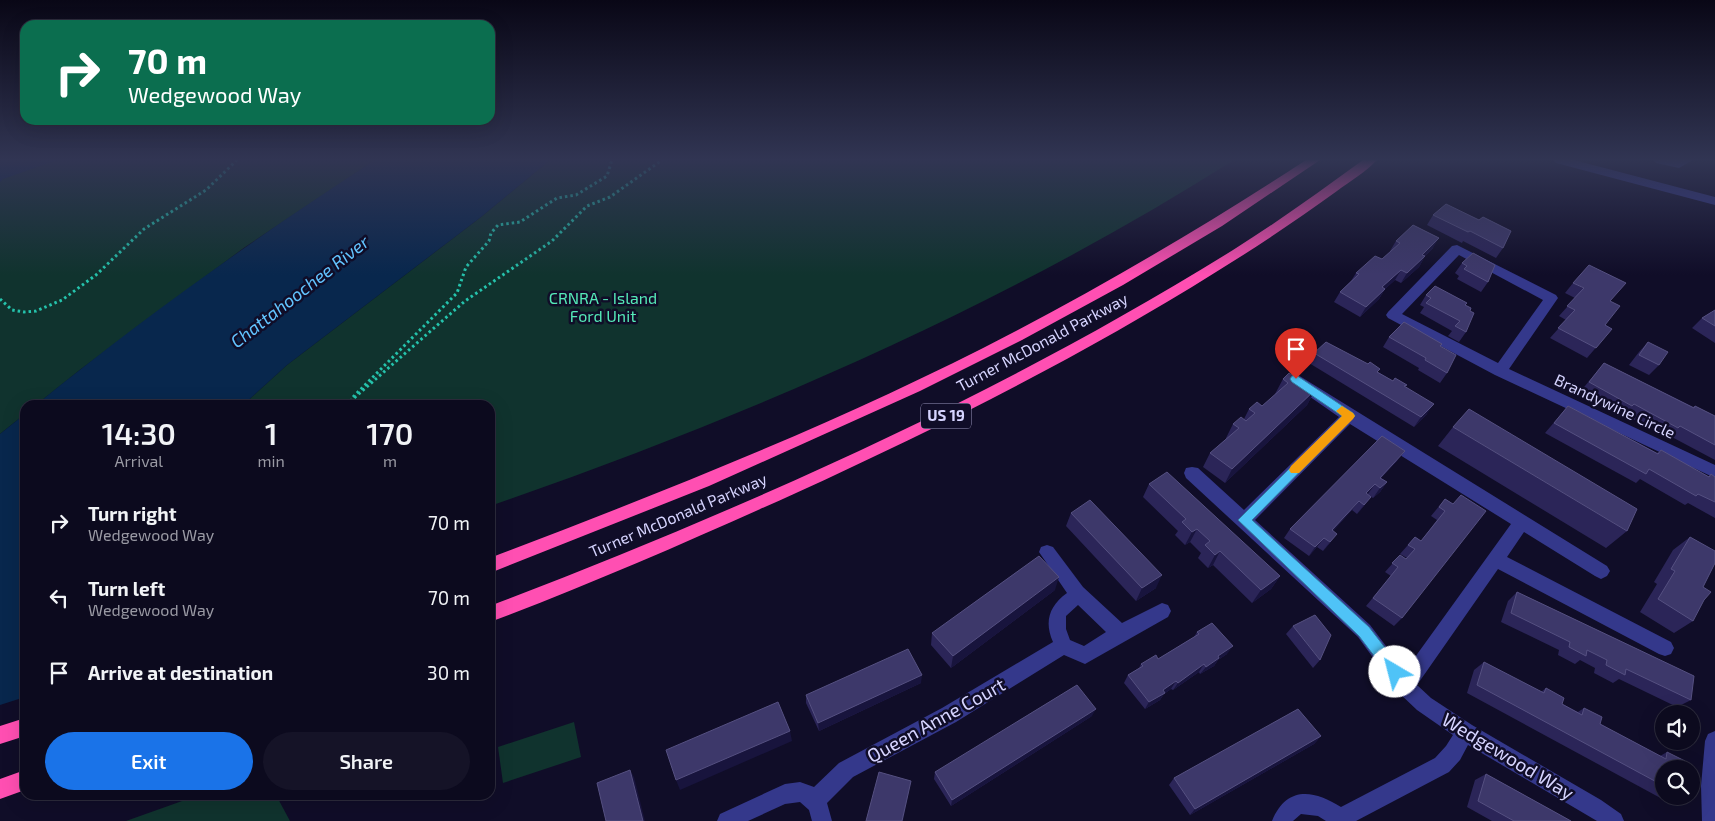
<!DOCTYPE html>
<style>
:root{--surface:#0c0a1e;--page:#151327;--text:#f1f3f6;--muted:#9a9aa4;--line:#2c2b3c;--accent:#1a73e8}
body{margin:0;font-family:"Exo 2",sans-serif;background:var(--page);color:var(--text);height:100vh;display:flex;flex-direction:column;font-size:19px;white-space:nowrap}
*{box-sizing:border-box;margin:0}
p{font-size:16px;color:var(--muted)}
.icon{flex:none;width:28px;height:28px;fill:none;stroke:currentColor;stroke-width:2;stroke-linecap:round;stroke-linejoin:round}
.map{position:relative;flex:1;overflow:hidden}
.panel{position:absolute;left:20px;top:400px;width:475px;height:400px;display:flex;flex-direction:column;background:var(--surface);border-radius:15px;box-shadow:0 5px 20px #0002,0 0 0 1px var(--line)}
.panel>*{flex:none}
.top-card{position:absolute;left:20px;top:20px;width:475px;height:105px;border-radius:15px;box-shadow:0 5px 20px #0002,0 0 0 1px var(--line);background:#0b6e4f;color:#fff;overflow:hidden}
.buttons{position:absolute;left:1655px;top:705px;display:grid;gap:10px}
.buttons a{display:grid;place-items:center;width:45px;height:45px;border-radius:50%;background:var(--surface);box-shadow:0 5px 20px #0002,0 0 0 1px var(--line);font-size:25px}
.pin{position:absolute;display:grid;place-items:center;width:42px;height:42px;color:#fff;margin:-51px -21px;border-radius:50% 50% 50% 0;rotate:-45deg;box-shadow:0 0 5px #0007}
.pin .icon{rotate:45deg}
.me{position:absolute;width:55px;margin:-28px;rotate:323deg;stroke-linejoin:round;filter:drop-shadow(0 0 4px #0008)}
.turn{display:flex;align-items:center;gap:18px;height:105px;padding:0 25px;font-size:22px}
.turn .icon{width:65px;height:65px;stroke-width:2.5}
.turn b{display:block;font-size:35px;line-height:42px}
.eta{display:flex;justify-content:space-evenly;align-items:center;height:85px;text-align:center}
.eta b{font-size:30px;font-weight:600;line-height:35px}
.primary-button{display:flex;gap:10px;margin-top:auto;padding:10px 25px}
.primary-button a{flex:1;height:58px;border-radius:30px;background:var(--accent);color:#fff;font-size:20px;font-weight:600;line-height:58px;text-align:center}
.primary-button a+a{background:var(--page);color:var(--text)}
ul{padding:0;list-style:none}
li{display:flex;align-items:center;gap:15px;height:75px;padding:0 25px}
li div{flex:1}
li b{display:block;font-size:19px}
li em{font-style:normal}
.map>svg:first-child{display:block}
</style>
<div class="map">
<svg width="1715" height="821" viewBox="0 0 1715 821">
<rect width="100%" height="100%" fill="#100d28"/>
<!-- green -->
<path fill="#10332e" d="M0,160H375L245,247L81,369L36,405H25V414L0,434Z
M550,160H1234C1002,307 749,416 490,506V405H243L287,365L481,217Z
M574,722L581,757L503,783L498,747Z
M199,795H276L290,821H126Z"/>
<!-- water -->
<path fill="#08274d" d="M0,160H57L3,179L0,182Z
M375,160H550L481,217L287,365L243,405H36C144,317 258,236 375,160Z
M25,414V698L0,744V434Z"/>
<!-- pier -->
<path fill="#100d28" d="M25,697V704L0,746V705Z"/>
<g fill="none" stroke-linecap="round" stroke-linejoin="round">
<!-- path -->
<path stroke="#25c3ac" stroke-width="3" stroke-dasharray="2.5 3" stroke-linecap="butt" d="M0,299L12,310L24,312L36,311L62,300L96,275L144,229L206,190L237,160
M353,397L457,293L466,267L489,241L491,233L498,225L520,222L557,198L576,195L607,176L612,160
M346,405L465,301L552,241L587,206L610,197L662,160"/>
<!-- minor -->
<path fill="#34388b" fill-rule="evenodd" d="M1554,160H1574L1715,197V205L1556,163Z
M1654,160H1693L1679,168L1656,163Z
M1457,245L1556,295L1558,298L1509,369L1715,465V478L1495,375L1388,318L1386,315L1388,312L1452,246ZM1459,255L1543,300L1498,363L1402,314Z
M1298,375L1607,566L1610,571L1607,576L1601,579L1595,576L1524,532L1507,557L1671,642L1674,648L1671,654L1665,656L1659,654L1498,569L1417,685L1431,698L1472,725L1601,800L1621,814L1624,821H1597L1468,745L1460,760L1449,772L1356,821H1326L1318,816L1301,814L1293,821H1272C1286,786 1313,789 1341,807L1435,758L1446,746L1453,735L1417,710L1398,692L1358,637L1186,478L1184,473L1186,468L1192,467L1198,468L1244,510L1339,417L1293,385L1291,381L1293,377ZM1350,424L1511,524L1405,671L1370,625L1255,520Z
M1047,545L1053,547L1083,587L1122,623L1162,603L1168,605L1171,611L1168,617L1085,664L1064,655L956,722L853,777L827,803L832,821H812L809,810L800,802L785,804L748,821H717L720,814L785,784L800,782L814,787L839,763L942,708L1053,642C1044,622 1049,606 1067,593L1039,552L1041,547ZM1078,605L1106,632L1084,646L1070,640L1066,629V616Z
M1715,731V821H1702L1701,786L1705,741L1708,734Z"/>
<!-- highway -->
<path fill="#ff4fb2" fill-rule="evenodd" d="M1306,160H1320L1222,226L1123,285L1022,340L920,391L709,486L490,573V558C668,490 846,420 1014,332C1115,279 1211,222 1306,160Z
M1363,160H1377C1366,172 1350,181 1337,191C1298,219 1257,247 1216,272C1082,356 940,427 796,493C696,538 594,583 490,622V606C746,508 1000,395 1233,250C1278,222 1320,191 1363,160Z
M25,718V736L0,744V726Z
M25,770V790L0,799V779Z"/>
</g>
<!-- wall -->
<path fill="#2b2558" d="M1446,204L1503,248L1496,258L1463,241L1462,243L1427,225L1433,215Z
M1396,241L1433,248L1425,256L1419,267L1401,283L1395,280L1385,289L1379,299L1360,317L1334,302L1340,292L1351,281L1356,273L1382,259L1391,251H1390Z
M1473,253L1488,282L1481,292L1457,279L1459,276L1455,273L1462,263Z
M1573,283L1610,301L1605,325L1612,329L1587,358L1550,338L1566,320L1559,316L1575,298L1565,293Z
M1426,295L1465,305L1470,311L1466,332L1459,342L1448,336L1452,331L1420,313L1424,307L1420,305Z
M1715,310V343L1692,328L1702,318Z
M1389,337L1440,346L1447,373L1440,383L1418,370L1419,368L1383,347Z
M1648,342L1659,365L1649,375L1629,365L1639,352Z
M1314,353L1378,372L1393,381L1407,385L1405,387L1427,414L1414,427L1309,363Z
M1604,363L1693,407L1695,406L1715,416V460L1670,436L1668,438L1624,414L1622,416L1580,392Z
M1283,379L1315,390L1307,405L1225,483L1203,467L1210,453L1226,439V438L1233,424L1244,419L1249,409L1262,406L1276,394H1275Z
M1568,406L1657,453L1661,450L1708,477L1711,474L1715,477V518L1688,503L1685,505L1640,479L1636,483L1545,433Z
M1453,427L1627,531L1606,548L1438,446Z
M1398,460L1381,478L1387,482L1380,492L1373,498L1367,494L1364,506L1357,514L1352,510L1333,531L1330,543L1323,551L1317,547L1309,556L1284,538L1290,529Z
M1149,484L1280,576L1271,589L1252,603L1213,565L1208,568L1198,558L1201,553L1190,542L1185,545L1175,535L1178,531L1143,497Z
M1445,499L1453,504L1402,618L1394,626L1366,606L1391,576L1385,572L1400,555L1406,559L1407,558L1400,554L1415,537L1421,541L1437,520L1431,516Z
M1071,513L1156,588L1136,601L1066,526Z
M1690,537L1703,587L1693,621L1674,633L1640,612L1657,584L1654,582L1673,550Z
M1055,590L951,668L931,645L932,633Z
M1517,592L1691,700L1677,707L1619,679L1613,683L1594,673L1595,668L1580,660L1575,664L1558,655L1559,650L1501,622L1508,601Z
M1293,626L1320,660L1313,668L1286,634Z
M1197,632L1227,654L1218,660L1214,666L1200,674L1199,672L1173,690L1171,689L1164,694L1160,700L1145,709L1124,683L1128,675L1139,668L1141,664L1158,659L1194,637Z
M1484,662L1541,692L1546,688L1562,704L1578,712L1584,708L1600,724L1660,756L1667,752L1664,769V796H1675L1666,801L1467,693L1474,670Z
M921,683L819,731L806,703V695Z
M1092,716L951,806L934,779L935,772Z
M1321,736L1314,744L1190,815L1169,785L1174,778Z
M1486,774L1571,821H1492L1467,807L1475,780Z"/>
<!-- shaded-wall -->
<path fill="#18143d" d="M1439,238L1433,248L1415,265L1422,255Z
M1425,256L1419,267L1401,283L1407,273Z
M1401,270L1395,280L1385,289L1379,299L1360,317L1366,307L1382,287Z
M1315,390L1307,405L1225,483L1232,469Z
M1434,404L1427,414L1414,427L1421,417Z
M1405,451L1398,460L1375,484L1368,494L1359,503L1366,493L1380,478Z
M1387,482L1380,492L1373,498L1380,488Z
M1371,497L1364,506L1357,514L1364,505Z
M1359,501L1352,510L1326,539L1332,530Z
M1197,529L1190,542L1185,545L1192,532Z
M1337,534L1330,543L1323,551L1330,542Z
M1324,538L1317,547L1309,556L1315,547Z
M1220,551L1213,565L1208,568L1215,555Z
M1162,575L1156,588L1136,601L1142,588Z
M1280,576L1271,589L1252,603L1261,590Z
M1059,577L1055,590L951,668L953,656Z
M1233,646L1227,654L1218,660L1214,666L1200,674L1206,667L1218,656Z
M1204,664L1199,672L1173,690L1178,683Z
M922,675L921,683L819,731L818,723Z
M1176,681L1171,689L1164,694L1160,700L1145,709L1149,702L1163,690Z
M1096,709L1092,716L951,806L952,800Z
M790,731L792,741L680,790L676,780Z
M1321,736L1314,744L1190,815L1195,809Z
M630,770L634,777L645,821H643Z
M911,781L903,821H902Z"/>
<!-- building -->
<path fill="#3d386a" stroke="#555081" d="M1446,204L1479,220L1483,217L1511,231L1503,248L1470,231L1468,232L1433,215Z
M1413,225L1439,238L1422,255L1425,256L1407,273L1401,270L1382,287L1385,289L1366,307L1340,292L1359,274L1356,273L1375,256L1382,259L1400,243L1396,241Z
M1473,253L1495,265L1488,282L1464,269L1467,266L1462,263Z
M1589,265L1626,283L1610,301L1620,306L1605,325L1612,329L1596,348L1558,328L1575,310L1567,306L1584,288L1573,283Z
M1435,286L1467,303L1465,305L1471,308L1470,311L1474,313L1466,332L1455,326L1460,321L1426,303L1431,298L1426,295Z
M1715,310V326L1702,318Z
M1404,322L1442,344L1440,346L1456,355L1447,373L1425,360L1426,358L1389,337Z
M1326,342L1368,364L1370,362L1380,369L1377,372L1393,381L1395,378L1407,385L1404,386L1434,404L1421,417L1314,353Z
M1648,342L1668,352L1659,365L1639,355Z
M1604,363L1694,408L1695,406L1715,416V445L1680,426L1678,428L1634,404L1632,406L1589,382Z
M1289,373L1315,390L1232,469L1210,453L1239,428L1233,424L1241,417L1246,421L1255,413L1249,409L1257,402L1262,406L1288,383L1283,379Z
M1568,406L1658,454L1661,450L1709,477L1711,474L1715,477V502L1698,494L1696,496L1649,469L1646,474L1554,423Z
M1469,409L1637,509L1627,531L1453,427Z
M1382,436L1405,451L1380,478L1387,482L1380,488L1375,484L1366,493L1371,497L1364,505L1359,501L1332,530L1337,534L1330,542L1324,538L1315,547L1290,529Z
M1167,472L1280,576L1261,590L1220,551L1215,555L1205,545L1210,541L1197,529L1192,532L1182,522L1186,519L1149,484Z
M1461,495L1486,511L1402,618L1373,598L1398,567L1392,563L1400,555L1406,559L1415,549L1408,545L1415,537L1421,541L1445,511L1439,507L1445,499L1453,504Z
M1090,500L1162,575L1142,588L1071,513Z
M1690,537L1715,551V563L1703,587L1711,592L1704,600L1693,621L1658,599L1675,571L1671,569Z
M1039,556L1059,577L953,656L932,633Z
M1517,592L1694,676L1691,700L1626,669L1625,675L1606,665L1607,660L1587,650L1586,656L1569,647L1570,642L1511,613Z
M1315,615L1331,635L1320,660L1293,626Z
M1212,623L1233,646L1218,656L1219,658L1206,667L1204,664L1178,683L1176,681L1163,690L1165,693L1149,702L1128,675L1143,666L1141,664L1156,655L1158,659L1199,634L1197,632Z
M908,649L922,675L818,723L806,695Z
M1484,662L1544,693L1546,688L1564,698L1562,704L1582,715L1584,708L1602,717L1600,724L1666,759L1667,752L1685,761L1684,769H1664V786L1477,685Z
M1077,685L1096,709L952,800L935,772Z
M778,702L790,731L676,780L666,750Z
M1298,709L1321,736L1195,809L1174,778Z
M630,770L643,821H606L597,783Z
M879,772L911,781L902,821H866Z
M1486,774L1571,821H1514L1478,801Z"/>
<!-- sky -->
<linearGradient id="sky" x2="0" y2="1"><stop stop-color="#090716"/><stop offset="0.58" stop-color="#313553"/><stop offset="1" stop-color="#313553" stop-opacity="0"/></linearGradient>
<rect width="1715" height="275" fill="url(#sky)"/>
<!-- route -->
<path fill="#4fc3f7" stroke="#337fa1" d="M1296,375L1353,413L1355,416L1252,520L1369,627L1400,667L1402,672L1400,677L1395,679L1390,677L1359,636L1238,520L1342,416L1292,382L1290,379L1292,376Z"/>
<!-- slow -->
<path fill="#f59e0b" d="M1342,406L1353,413L1355,416L1353,419L1299,473H1291L1289,470L1291,466L1342,416L1336,411Z"/>
<g text-anchor="middle" stroke-width="5" stroke-linejoin="round" paint-order="stroke">
<!-- shield labels -->
<rect fill="#100d28" stroke="#9b98be" stroke-width="1" x="921" y="403.5" width="50" height="25" rx="4"/>
<g font-size="15" font-weight="bold" fill="#d6d4ff">
<text x="946" y="421">US 19</text>
</g>
<!-- park labels -->
<g font-size="16" fill="#55eab8" stroke="#100d28">
<text x="603" y="304">CRNRA - Island<tspan x="603" dy="18">Ford Unit</tspan></text>
</g>
<!-- street labels -->
<g font-size="16" fill="#d6d4ff" stroke="#100d28">
<text transform="translate(1042 342) rotate(-28)" y="6">Turner McDonald Parkway</text>
<text transform="translate(1615 406) rotate(25)" y="6">Brandywine Circle</text>
<text transform="translate(678 515) rotate(-23)" y="6">Turner McDonald Parkway</text>
</g>
<!-- water labels -->
<g font-size="18" font-style="italic" fill="#62c4ff" stroke="#100d28">
<text transform="translate(300 292) rotate(-38)" y="6">Chattahoochee River</text>
</g>
<!-- near-street labels -->
<g font-size="19" fill="#d6d4ff" stroke="#100d28">
<text transform="translate(936 720) rotate(-29)" y="7">Queen Anne Court</text>
<text transform="translate(1508 756) rotate(31)" y="7">Wedgewood Way</text>
</g>
</g>
</svg>
<div class="buttons">
<a><svg class="icon" aria-label="sound" viewBox="0 0 24 24"><path d="M4 9h4l5-4v14l-5-4H4zM17 9q2 3 0 6"/></svg></a>
<a><svg class="icon" aria-label="search" viewBox="0 0 24 24"><circle cx="10" cy="10" r="6"/><path d="M15 15l6 6"/></svg></a>
</div>
<div class="pin" style="left:1296px;top:379px;background:#d93025"><svg class="icon" aria-label="arrive" viewBox="0 0 24 24"><path d="M6 21V4h12l-3 4 3 4H6"/></svg></div>
<svg class="me" style="left:1395px;top:672px" viewBox="-20 -20 40 40"><circle r="19" fill="#fff"/><path d="M0-13L10 11 0 6-10 11z" fill="#4fc3f7"/></svg>
<div class="top-card">
<div class="turn"><svg class="icon" aria-label="right" viewBox="0 0 24 24"><path d="M7 20v-9h11M14 6l5 5-5 5"/></svg><div><b>70 m</b>Wedgewood Way</div></div>
</div>
<section class="panel">
<div class="eta">
<div><b>14:30</b><p>Arrival</p></div>
<div><b>1</b><p>min</p></div>
<div><b>170</b><p>m</p></div>
</div>
<ul>
<li><svg class="icon" aria-label="right" viewBox="0 0 24 24"><path d="M7 20v-9h11M14 6l5 5-5 5"/></svg><div><b>Turn right</b><p>Wedgewood Way</p></div><em>70 m</em></li>
<li><svg class="icon" aria-label="left" viewBox="0 0 24 24"><path d="M17 20v-9H6M10 6l-5 5 5 5"/></svg><div><b>Turn left</b><p>Wedgewood Way</p></div><em>70 m</em></li>
<li><svg class="icon" aria-label="arrive" viewBox="0 0 24 24"><path d="M6 21V4h12l-3 4 3 4H6"/></svg><div><b>Arrive at destination</b></div><em>30 m</em></li>
</ul>
<div class="primary-button"><a>Exit</a><a>Share</a></div>
</section>
</div>
